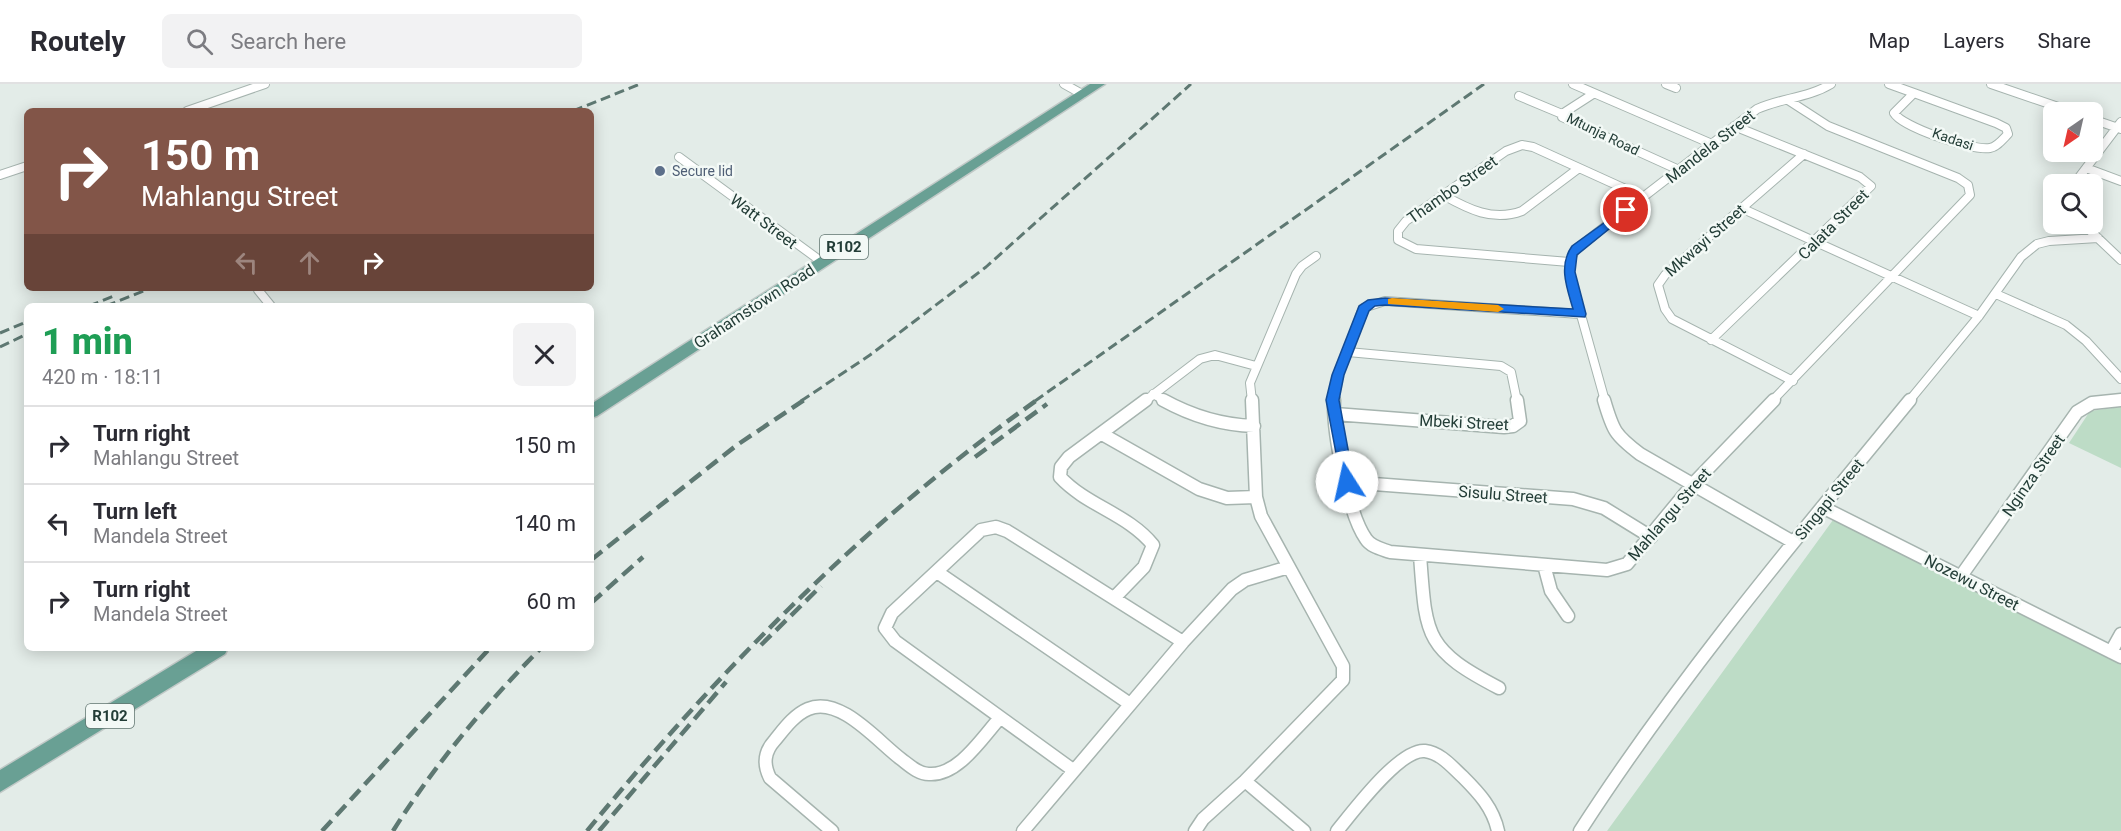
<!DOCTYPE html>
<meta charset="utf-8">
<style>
:root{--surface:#fff;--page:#f2f2f3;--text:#2b2b33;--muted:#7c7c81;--line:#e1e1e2}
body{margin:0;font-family:Roboto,sans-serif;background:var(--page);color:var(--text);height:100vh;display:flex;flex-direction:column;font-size:22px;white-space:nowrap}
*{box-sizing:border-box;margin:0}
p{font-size:20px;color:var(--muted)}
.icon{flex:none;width:33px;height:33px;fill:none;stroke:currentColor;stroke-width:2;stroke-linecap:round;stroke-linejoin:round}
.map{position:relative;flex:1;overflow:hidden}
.drawer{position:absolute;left:24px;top:219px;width:570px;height:348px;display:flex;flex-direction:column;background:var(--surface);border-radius:9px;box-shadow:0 3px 15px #0003}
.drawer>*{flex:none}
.guide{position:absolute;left:24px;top:24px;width:570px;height:183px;border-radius:9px;box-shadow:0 3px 15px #0003;background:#825548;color:#fff;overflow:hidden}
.needle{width:39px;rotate:214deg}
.tools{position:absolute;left:2043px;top:18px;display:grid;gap:12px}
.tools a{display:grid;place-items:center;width:60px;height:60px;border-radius:9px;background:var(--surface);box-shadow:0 3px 15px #0003;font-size:30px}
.pin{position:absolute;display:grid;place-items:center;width:51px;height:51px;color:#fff;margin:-26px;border:3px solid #fff;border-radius:50%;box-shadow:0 2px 6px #0007}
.me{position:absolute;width:66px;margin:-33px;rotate:350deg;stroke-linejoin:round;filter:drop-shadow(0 0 4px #0008)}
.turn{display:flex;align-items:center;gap:21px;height:126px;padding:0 18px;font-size:27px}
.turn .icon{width:78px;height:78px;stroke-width:2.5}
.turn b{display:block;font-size:42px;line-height:51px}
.lanes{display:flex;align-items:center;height:57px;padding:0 18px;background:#0003;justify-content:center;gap:30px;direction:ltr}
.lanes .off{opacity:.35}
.round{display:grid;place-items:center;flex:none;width:63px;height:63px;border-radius:9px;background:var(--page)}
.overview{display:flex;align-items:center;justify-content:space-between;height:102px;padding:0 18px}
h1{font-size:36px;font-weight:800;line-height:45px;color:#1e9e55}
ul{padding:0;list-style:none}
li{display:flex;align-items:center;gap:18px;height:78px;padding:0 18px;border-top:2px solid var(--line)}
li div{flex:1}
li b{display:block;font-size:22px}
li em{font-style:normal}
header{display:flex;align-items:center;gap:36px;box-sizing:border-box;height:84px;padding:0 30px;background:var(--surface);border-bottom:2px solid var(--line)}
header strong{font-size:28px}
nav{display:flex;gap:33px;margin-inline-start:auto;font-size:21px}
.search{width:420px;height:54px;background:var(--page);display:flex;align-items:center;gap:15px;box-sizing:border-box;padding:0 21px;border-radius:9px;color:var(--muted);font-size:22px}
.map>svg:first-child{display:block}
</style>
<header>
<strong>Routely</strong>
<div class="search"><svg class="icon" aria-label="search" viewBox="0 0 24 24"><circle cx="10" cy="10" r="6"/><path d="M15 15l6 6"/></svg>Search here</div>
<nav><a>Map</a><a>Layers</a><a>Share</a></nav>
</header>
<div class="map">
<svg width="2121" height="747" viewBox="0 0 2121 747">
<rect width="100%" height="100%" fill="#e3ece8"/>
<!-- green -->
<path fill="#bddcc6" d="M2121,323V384L2069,359L2090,327Z
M1833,436L2121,580V747H1607Z"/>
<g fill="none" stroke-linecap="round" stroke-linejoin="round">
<defs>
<path id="street-far1" d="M1064,0L1082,10
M1573,0L1712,60
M1666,0L1676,4
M1889,0L1914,9
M1991,0L2073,28
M1914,9L1996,39L2006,44L2008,50C2003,55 1997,63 1990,64C1972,67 1902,43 1894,29Z
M1593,10L1562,30V33L1679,86
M1519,12L1562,30
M187,27L265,0
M2092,35L2121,45
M679,73L822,178
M2086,84L2121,97
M0,91L27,82
M2074,100L2121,38
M1443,111C1468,125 1493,138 1522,127L1579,84
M1741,124L1979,232
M2083,140L2121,176
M1569,178L1416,165L1398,156V147L1406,137L1506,67L1522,61L1533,63L1643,113
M258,206L271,222
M1996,210L2066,241L2086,257L2121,295
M1711,256L1871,102L1860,93L1734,42
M1348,268L1501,282L1511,288L1517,317
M1793,297L1672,235L1665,225L1658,201L1665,191L1804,70
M1153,310L1166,317
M1145,317L1200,275L1215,271L1256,282
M1252,317L1250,299L1296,190L1302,182L1316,172
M1334,317L1335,300L1363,224L1385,217L1580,230
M1605,317L1569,188V178L1576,165L1757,25C1781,14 1808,14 1831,0
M1772,317L1970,111L1968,101L1958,94L1828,42L1788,16
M1909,317L1979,232L2021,173L2037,160L2049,157L2098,154
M2101,317L2121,316"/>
<path id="street" d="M1163,316C1192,332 1221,341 1254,342
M1334,316C1333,347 1348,430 1366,455C1371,463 1382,465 1390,468L1607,486L1627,480L1693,400L1774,316
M1604,316C1613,347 1615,351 1640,370L1793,458
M1335,330L1504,343L1513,342L1520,337L1517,316
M1102,350L1199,405L1227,414L1256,413
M1347,398L1573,415L1604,424L1651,453
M1822,423L2121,573
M1420,471C1426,552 1424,565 1499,604
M1544,481L1551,507L1568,532
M937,488L1130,620
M1961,492L2077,328L2092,319L2121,316
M1115,513L1144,483L1153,461C1128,430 1087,422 1060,393L1061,383L1069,373L1146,316
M2111,568L2121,550
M1073,686L895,557L885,544L892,529L981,446L996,443L1007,447L1183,558
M1245,697L1304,747
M832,747L770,694C763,680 764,668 775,656C784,645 794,631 808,625C840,611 878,658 901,675C909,681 918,690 929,690C958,692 982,654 999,635
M1023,747L1183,558L1232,505L1245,496L1289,483
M1195,747L1203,735L1245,697L1343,596V582L1261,432L1256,413L1252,316
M1337,747C1352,729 1400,664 1425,667C1441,669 1452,683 1463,693C1479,709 1493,724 1498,747
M1580,747C1678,595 1795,456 1910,316"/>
<path id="primary" d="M1090,0H1105L597,332L591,334V320Z
M201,564H228L225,570L0,708V686Z"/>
</defs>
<!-- street-far1 casing -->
<use href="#street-far1" stroke="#a6b4af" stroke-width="10"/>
<!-- street casing -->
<use href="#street" stroke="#a6b4af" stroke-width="15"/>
<!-- primary casing -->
<use href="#primary" stroke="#c1c9c7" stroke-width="3"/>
<!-- street-far1 -->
<use href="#street-far1" stroke="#fff" stroke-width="8"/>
<!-- street -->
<use href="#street" stroke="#fff" stroke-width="12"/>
<!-- primary -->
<use href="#primary" fill="#69a094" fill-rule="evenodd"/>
<!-- rail-far1 -->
<path stroke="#5e7872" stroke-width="3" stroke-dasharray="10 5" stroke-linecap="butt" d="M573,27L640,0
M89,222L114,212
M106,222L151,204
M0,249L26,238
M0,263L27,250
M801,317L870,271L986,183L1191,0
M1035,317L1484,0"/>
<!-- rail -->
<path stroke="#5e7872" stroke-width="4.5" stroke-dasharray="14 7" stroke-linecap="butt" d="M975,373L1047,320
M591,476L737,361L804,316
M591,519L643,473
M761,561L821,502
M322,747L490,564
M393,747C435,680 485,621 541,564
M587,747C720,585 866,437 1037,316
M599,747L726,598"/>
</g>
<!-- route -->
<path fill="#1a73e8" stroke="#114b97" stroke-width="1.5" d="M1626,123L1630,124V128L1577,171L1575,188L1586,230L1585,233L1385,221L1375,222L1369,227L1344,291L1339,316L1354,398L1351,401H1342L1326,316L1332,291L1359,222L1368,216L1385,214L1573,225C1567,204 1558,182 1572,162Z"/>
<!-- slow -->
<path fill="#f59e0b" d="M1392,214L1498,221L1504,225L1498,228L1388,220V215Z"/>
<!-- markers -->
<circle fill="#5c6f8a" stroke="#f3f9f6" stroke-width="2" cx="660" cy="87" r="6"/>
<g text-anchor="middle" stroke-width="5" stroke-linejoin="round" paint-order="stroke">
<!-- far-street labels -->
<g font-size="14" fill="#233d37" stroke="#f3f9f6">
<text transform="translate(1603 50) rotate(26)" y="5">Mtunja Road</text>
<text transform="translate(1953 55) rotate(19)" y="5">Kadasi</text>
</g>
<!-- far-service labels -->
<g font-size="14" fill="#4e5e75" stroke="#f3f9f6" text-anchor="start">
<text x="672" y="92">Secure lid</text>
</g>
<!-- shield labels -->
<g fill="#f3f9f6" stroke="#617570" stroke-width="1.5">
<rect x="820" y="151" width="48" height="24" rx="4.5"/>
<rect x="86" y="620" width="48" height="24" rx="4.5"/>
</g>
<g font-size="15" font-weight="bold" fill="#233d37">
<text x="844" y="168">R102</text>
<text x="110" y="637">R102</text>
</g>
<!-- street labels -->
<g font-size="16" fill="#233d37" stroke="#f3f9f6">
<text transform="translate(1710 62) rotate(-38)" y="6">Mandela Street</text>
<text transform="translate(1452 105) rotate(-35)" y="6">Thambo Street</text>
<text transform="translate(764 137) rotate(37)" y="6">Watt Street</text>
<text transform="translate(1833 140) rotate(-45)" y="6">Calata Street</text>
<text transform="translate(1705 156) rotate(-41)" y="6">Mkwayi Street</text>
<text transform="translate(754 222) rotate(-33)" y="6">Grahamstown Road</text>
<text transform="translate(1464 338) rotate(3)" y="6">Mbeki Street</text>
<text transform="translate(2033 391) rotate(-55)" y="6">Nginza Street</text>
<text transform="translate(1503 410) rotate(4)" y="6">Sisulu Street</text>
<text transform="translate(1829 415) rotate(-51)" y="6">Singapi Street</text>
<text transform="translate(1669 430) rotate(-49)" y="6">Mahlangu Street</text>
<text transform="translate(1972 498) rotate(27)" y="6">Nozewu Street</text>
</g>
</g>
</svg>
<div class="tools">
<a><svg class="needle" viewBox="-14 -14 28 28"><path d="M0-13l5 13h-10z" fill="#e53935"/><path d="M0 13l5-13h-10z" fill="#7c7c81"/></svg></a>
<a><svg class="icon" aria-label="search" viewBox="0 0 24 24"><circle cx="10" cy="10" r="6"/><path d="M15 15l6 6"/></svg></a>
</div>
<div class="pin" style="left:1626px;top:126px;background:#d93025"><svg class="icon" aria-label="arrive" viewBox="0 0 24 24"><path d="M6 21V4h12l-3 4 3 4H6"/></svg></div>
<svg class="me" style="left:1347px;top:398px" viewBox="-20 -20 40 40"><circle r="19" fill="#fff"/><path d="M0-13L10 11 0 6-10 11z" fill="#1a73e8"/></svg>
<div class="guide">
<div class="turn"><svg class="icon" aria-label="right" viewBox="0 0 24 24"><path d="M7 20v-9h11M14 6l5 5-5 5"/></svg><div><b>150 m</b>Mahlangu Street</div></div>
<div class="lanes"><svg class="icon off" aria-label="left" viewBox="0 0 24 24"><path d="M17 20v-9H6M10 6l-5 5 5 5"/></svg><svg class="icon off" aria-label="ahead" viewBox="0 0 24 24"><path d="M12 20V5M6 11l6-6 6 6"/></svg><svg class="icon" aria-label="right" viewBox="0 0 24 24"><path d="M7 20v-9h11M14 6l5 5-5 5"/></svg></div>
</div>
<section class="drawer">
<div class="overview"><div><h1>1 min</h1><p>420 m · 18:11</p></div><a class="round"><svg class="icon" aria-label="close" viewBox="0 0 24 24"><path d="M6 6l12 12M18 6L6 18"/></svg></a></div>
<ul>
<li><svg class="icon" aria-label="right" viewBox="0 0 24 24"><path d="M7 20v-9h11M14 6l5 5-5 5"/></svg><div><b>Turn right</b><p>Mahlangu Street</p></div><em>150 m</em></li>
<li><svg class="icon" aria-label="left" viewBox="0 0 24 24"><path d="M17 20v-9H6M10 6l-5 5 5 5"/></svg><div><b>Turn left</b><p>Mandela Street</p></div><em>140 m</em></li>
<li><svg class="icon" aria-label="right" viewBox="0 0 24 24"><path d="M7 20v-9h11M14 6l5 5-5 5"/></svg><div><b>Turn right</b><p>Mandela Street</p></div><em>60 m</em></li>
</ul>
</section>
</div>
